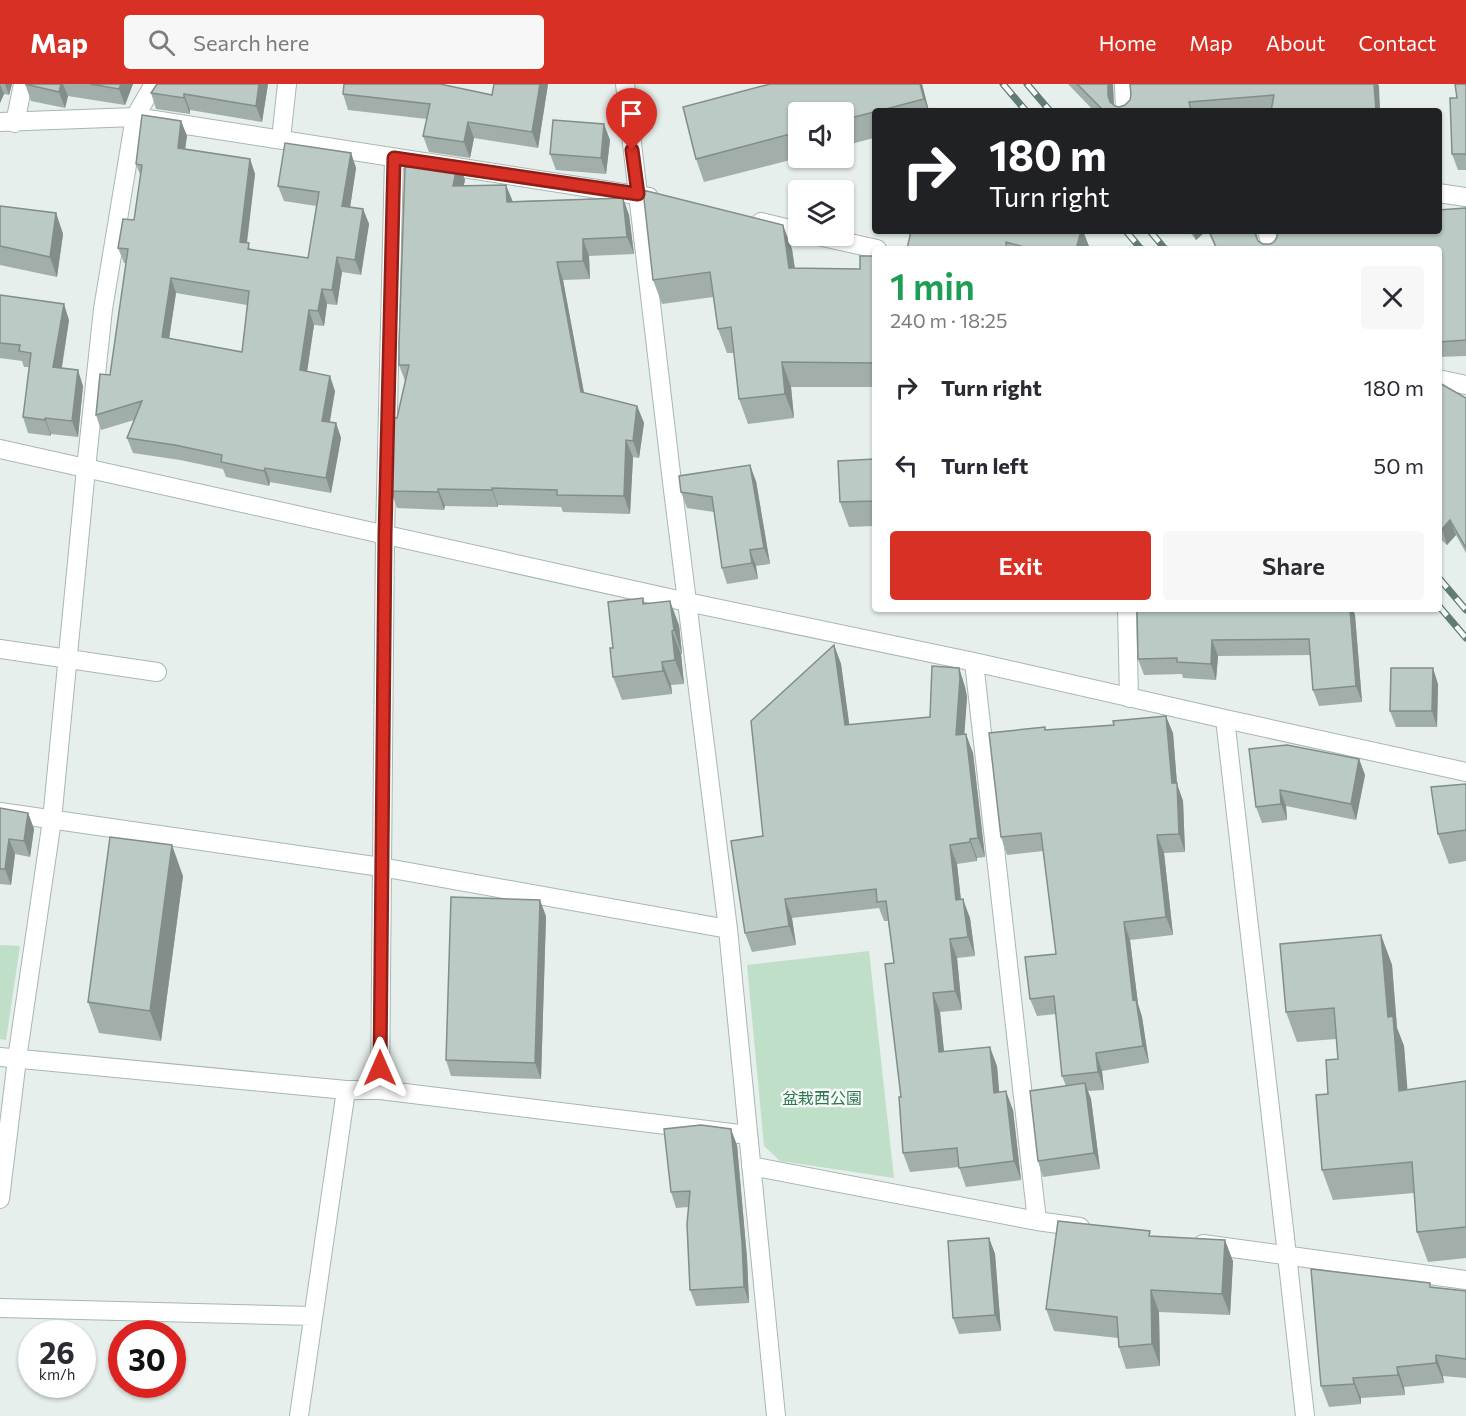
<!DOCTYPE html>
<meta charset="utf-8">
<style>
:root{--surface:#fff;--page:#f7f7f7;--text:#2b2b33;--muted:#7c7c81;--accent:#d93025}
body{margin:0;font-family:Commissioner,"Noto Sans JP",sans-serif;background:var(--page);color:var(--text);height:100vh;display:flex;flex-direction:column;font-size:22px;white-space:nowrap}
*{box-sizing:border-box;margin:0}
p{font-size:20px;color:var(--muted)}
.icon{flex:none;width:33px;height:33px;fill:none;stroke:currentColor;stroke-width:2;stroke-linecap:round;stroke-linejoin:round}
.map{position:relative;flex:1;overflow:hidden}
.sheet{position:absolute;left:872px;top:162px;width:570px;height:366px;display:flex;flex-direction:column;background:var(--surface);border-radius:6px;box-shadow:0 2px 4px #0004}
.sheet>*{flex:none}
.top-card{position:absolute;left:872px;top:24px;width:570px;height:126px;border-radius:6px;box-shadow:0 2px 4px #0004;background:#202124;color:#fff;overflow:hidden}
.fabs{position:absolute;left:788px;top:18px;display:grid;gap:12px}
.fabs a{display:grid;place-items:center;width:66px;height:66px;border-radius:6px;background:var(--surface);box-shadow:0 2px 4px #0004;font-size:30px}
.speed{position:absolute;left:18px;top:1236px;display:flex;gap:12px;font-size:30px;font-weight:700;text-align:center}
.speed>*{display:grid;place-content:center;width:78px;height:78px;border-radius:50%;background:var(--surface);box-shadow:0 2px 4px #0004;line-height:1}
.speed small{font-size:15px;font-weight:400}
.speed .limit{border:9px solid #d22;background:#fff;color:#111}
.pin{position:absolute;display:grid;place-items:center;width:51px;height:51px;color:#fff;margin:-62px -26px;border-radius:50% 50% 50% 0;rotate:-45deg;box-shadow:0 0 6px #0007}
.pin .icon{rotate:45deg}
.me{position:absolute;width:66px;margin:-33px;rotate:0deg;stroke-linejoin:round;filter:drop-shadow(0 0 4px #0008)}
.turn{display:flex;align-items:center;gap:21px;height:126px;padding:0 18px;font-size:27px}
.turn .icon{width:78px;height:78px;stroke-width:2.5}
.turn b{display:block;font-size:42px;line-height:51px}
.round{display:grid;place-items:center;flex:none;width:63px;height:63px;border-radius:6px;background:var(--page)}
.overview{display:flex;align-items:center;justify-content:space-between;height:102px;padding:0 18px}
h1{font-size:36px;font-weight:600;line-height:45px;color:#1e9e55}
.button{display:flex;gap:12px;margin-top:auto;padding:12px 18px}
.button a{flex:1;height:69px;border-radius:6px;background:var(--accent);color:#fff;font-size:24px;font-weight:600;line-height:69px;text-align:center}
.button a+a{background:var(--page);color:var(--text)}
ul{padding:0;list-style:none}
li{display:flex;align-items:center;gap:18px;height:78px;padding:0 18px}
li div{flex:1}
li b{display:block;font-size:22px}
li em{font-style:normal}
header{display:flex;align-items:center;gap:36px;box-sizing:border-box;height:84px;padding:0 30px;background:var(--accent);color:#fff}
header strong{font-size:28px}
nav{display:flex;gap:33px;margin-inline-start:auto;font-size:21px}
.search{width:420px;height:54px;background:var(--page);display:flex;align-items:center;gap:15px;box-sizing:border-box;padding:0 21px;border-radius:6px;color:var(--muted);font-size:22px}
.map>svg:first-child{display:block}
</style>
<header>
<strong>Map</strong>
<div class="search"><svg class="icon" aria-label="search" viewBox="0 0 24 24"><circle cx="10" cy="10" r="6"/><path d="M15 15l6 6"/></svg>Search here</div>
<nav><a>Home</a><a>Map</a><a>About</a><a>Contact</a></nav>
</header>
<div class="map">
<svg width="1466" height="1332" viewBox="0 0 1466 1332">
<rect width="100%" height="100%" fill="#e6efeb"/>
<!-- green -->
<path fill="#c0dfc9" d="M0,861L20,862L6,956L0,955Z
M869,867L894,1094L780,1077L764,1062L747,881Z"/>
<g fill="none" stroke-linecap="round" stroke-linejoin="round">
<defs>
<path id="minor" d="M625,0L672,398L728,845L776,1332
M1124,0L1125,27
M0,38L135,33L649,113
M15,39L23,0
M281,55L287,0
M1438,109L1466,113
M761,138L798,147
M1267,147L1272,165
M818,152L877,165
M1438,295L1466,301
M0,365L687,518L974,578L1225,635L1466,688
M1127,525L1129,614
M0,565L157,588
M974,578L1037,1137
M1225,635L1287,1171L1305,1332
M0,728L381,783L728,845
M0,973L346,1006H380L748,1051
M380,1006L385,451L394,74
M751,1082L1037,1137L1080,1143
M0,1115L17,975L52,736L86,385L103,225L135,33L154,0
M1203,1160L1466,1196
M0,1224L313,1232
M299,1332L346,1006"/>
</defs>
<!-- minor casing -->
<use href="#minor" stroke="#a8b7b2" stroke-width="20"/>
<!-- minor -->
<use href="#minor" stroke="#fff" stroke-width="18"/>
<defs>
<path id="rail" d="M1003,0L1026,27
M1027,0L1050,27
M1126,147L1141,165
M1150,147L1165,165
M1438,493L1466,526
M1438,521L1466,554"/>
</defs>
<!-- rail casing -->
<use href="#rail" stroke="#607c75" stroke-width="7"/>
<!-- rail -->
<use href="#rail" stroke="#f7fbf9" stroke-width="4.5" stroke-dasharray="14" stroke-linecap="butt"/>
</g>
<!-- wall -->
<path fill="#a1aea9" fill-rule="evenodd" d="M0,0H12L9,11L4,10L0,19Z
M25,0H133L125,21L68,12L65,24L31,17Z
M268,0L262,38L190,26V30L156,25L151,9Z
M548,0L538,64L474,54L470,74L429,68L423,52L427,35L348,26L343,10L492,11Z
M770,0H922L929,27H874V54L843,62V28H798V74L704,98L696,75Z
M1068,0H1113L1114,21L1119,23L1125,21L1130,16L1131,11L1130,0H1378L1380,27H1094Z
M1466,0V86H1458L1452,70L1457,14Z
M181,37L187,52L185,65L250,75L255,90L247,159L251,166L308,174L316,122L284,117L278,102L351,69L356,84L350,123L363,125L369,140L361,191L342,188L337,221L327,220L324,242L314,241L307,288L335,307L330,338L336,339L341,354L331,409L270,398L269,402L226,393L223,385L180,376L133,369L127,354L134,336L101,346L96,331L110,291L126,179H124L118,164L134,136L141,93L136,80ZM176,209L247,221L242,268L169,255Z
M610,56L606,90L556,86L550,70Z
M458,78L465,96L463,102L513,117L623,114L629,131L634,170L589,172L590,195L563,196L584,309L637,322L644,339L639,374L633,373L630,430L563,428L561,423L498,421V423L445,422L444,426L397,424L391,407L397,334L405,297L399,281L416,83Z
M0,122L56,129L63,150L57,193L0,181Z
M1466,124V272L1438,273V165H1216L1208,147H1256L1258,157L1263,160H1270Z
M911,147H1083L1090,165H907Z
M1189,147H1206L1196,156Z
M792,165L795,184L860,185L874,172V303H791L794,334L748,340L739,315L734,269H727L718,245L713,213L662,220L653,196Z
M0,211L69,236L62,284L83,302L78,353L51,350V352L28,349L23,333L29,283H24L22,277L0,274Z
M1438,298L1466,314V469L1456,451L1447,461L1438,453Z
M874,375V442L849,443L840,418Z
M756,397L770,480L756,482L758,495L727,500L722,484L714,428L687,424L681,408Z
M643,514L645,520L679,541L682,570H681L684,600L671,601L672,610L622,616L613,593V564Z
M1137,525L1355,531L1362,618L1319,622L1313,606L1310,571L1218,572L1216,596L1183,594L1182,590L1144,591L1138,575Z
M834,561L841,580L849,641L930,633L959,584L965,603L967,613L964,650L973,669L985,773L977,774V777L957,780L961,816L970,834L975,872L957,874L962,926L940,928L944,968L997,982L999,1008L1013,1026L1021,1096L966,1103L959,1083L910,1088L903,1069L901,1013L894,879L888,837H884L879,824L792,834L796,861L752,868L745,849L763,752Z
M1438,600L1437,643H1396L1390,627Z
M1045,643L1046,646L1173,649L1177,700L1183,717L1185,768L1164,769L1173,851L1130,856L1138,920L1142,933L1149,979L1102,987L1104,1006L1088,1007L1091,1015L1100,1085L1043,1093L1038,1077L1066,1002L1062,992L1056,930L1037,932L1030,915L1056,870L1043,767L1007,771L1001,753Z
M1249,665L1359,675L1365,691L1356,736L1286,722L1287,736L1262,739L1256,723Z
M1466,700V777L1449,780L1438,750Z
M0,724L28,729L34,745L30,773L15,770L11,801L0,800Z
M183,792L161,957L99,949L88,918Z
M546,832L541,995L451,992L446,976Z
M1381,851L1392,881L1397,944L1404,962L1407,1006L1466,997V1174L1428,1178L1417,1148L1414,1109L1333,1116L1322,1086L1328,1010L1338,975L1336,955L1297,958L1286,928Z
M737,1061L747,1174L749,1219L696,1222L690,1206L688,1123L676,1124L671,1108Z
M1152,1152L1233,1177L1230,1231L1159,1228L1160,1282L1126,1285L1119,1263L1118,1254L1054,1247L1046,1225Z
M989,1154L995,1170L1001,1247L959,1250L953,1234Z
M1431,1203L1466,1207V1294L1443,1292L1444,1299L1404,1303L1405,1311L1361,1314V1320L1329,1323L1321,1302Z"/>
<!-- shaded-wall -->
<path fill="#838d89" d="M0,0L4,10L0,19Z
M5,0H12L9,11Z
M61,0H63L68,12L65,24L59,8Z
M121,0H133L125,21L119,5Z
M259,0H268L262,38L256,22Z
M540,0H548L538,64L532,48Z
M920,0H922L929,27H928L924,15Z
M1108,0H1113L1114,27L1108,12Z
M1374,0H1378L1379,2L1380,27H1376Z
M184,10L190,26V30L184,14Z
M181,37L187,52L183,79L178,64Z
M468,38L474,54L470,74L464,58Z
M604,40L610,56L606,90L601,74Z
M351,69L356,84L348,137L342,122Z
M250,75L255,90L245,173L240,158Z
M458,78L465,96L460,120L453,102Z
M506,101L513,118H507Z
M623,114L629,131L634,170L627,153Z
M363,125L369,140L361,191L355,176Z
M56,129L63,150L57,193L50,173Z
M783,141L792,165L798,208L789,184Z
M1081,147H1083L1090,165H1076Z
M1193,147H1206L1196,156Z
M583,155L589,172L590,195L583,177Z
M337,173L342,188L337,221L332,206Z
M557,178L563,196L587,325L581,308Z
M171,194L176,209L167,268L162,253Z
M322,205L327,220L324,242L318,227Z
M64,220L69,236L59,299L53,283Z
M309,226L314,241L305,301L300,286Z
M782,278L791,303L794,334L785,310Z
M78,286L83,302L78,353L72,337Z
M330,292L335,307L327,352L322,337Z
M637,322L644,339L639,374L633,357Z
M45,334L51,350V352L45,336Z
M336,339L341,354L331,409L326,394Z
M626,356L633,373L630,430L624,412Z
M750,381L756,397L770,480L764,464Z
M265,384L270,398L269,402L264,387Z
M492,404L498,421V423L492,406Z
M438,405L445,422L444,426L438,408Z
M1450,436L1456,451L1447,461L1442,445Z
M750,466L756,482L758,495L752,479Z
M670,517L679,541L682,570L674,546Z
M1350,525H1353L1355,531L1362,618L1356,602Z
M672,547L681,570L684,600L675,576Z
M1212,556L1218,572L1216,596L1211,580Z
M834,561L841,580L852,660L845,641Z
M662,578L671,601L672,610L663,587Z
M959,584L965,603L967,613L963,670L956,651Z
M1433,584L1438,600L1437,643L1432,627Z
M1166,632L1173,649L1177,700L1183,717L1185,768L1179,750L1172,699Z
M966,650L973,669L985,773L978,754Z
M1359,675L1365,691L1356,736L1351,720Z
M1280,706L1286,722L1287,736L1281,720Z
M28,729L34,745L30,773L24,757Z
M1157,751L1164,769L1173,851L1166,833Z
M9,755L15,770L11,801L5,785Z
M970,755L977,774V777L970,758Z
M172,761L183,792L161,957L150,927Z
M950,761L957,780L963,835L956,816Z
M785,815L792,834L796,861L789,842Z
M963,815L970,834L975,872L968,853Z
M540,816L546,832L541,995L535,979Z
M1124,838L1130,856L1138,920L1142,933L1149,979L1143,962L1133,916Z
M1381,851L1392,881L1397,944L1404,962L1410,1037L1399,1007L1388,933Z
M950,855L957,874L962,926L955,907Z
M933,909L940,928L946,987L939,968Z
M990,963L997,982L1001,1028L994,1009Z
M1096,969L1102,987L1104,1006L1098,988Z
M1085,999L1091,1015L1100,1085L1094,1069Z
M1006,1007L1013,1026L1021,1096L1014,1077Z
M731,1045L737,1061L747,1174L749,1219L744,1203Z
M989,1154L995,1170L1001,1247L995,1231Z
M1225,1156L1233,1177L1230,1231L1222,1210Z
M1151,1206L1159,1228L1160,1282L1152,1260Z
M1436,1271L1443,1292L1444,1299L1436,1279Z
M1397,1283L1404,1303L1405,1311L1398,1291Z
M1353,1294L1361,1314V1320L1354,1300Z"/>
<!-- building -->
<path fill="#bbcac4" stroke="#838d89" stroke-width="1.5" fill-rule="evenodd" d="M25,0H61L59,8Z
M90,0H121L119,5Z
M157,0H259L256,22L184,10V14L151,9Z
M344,0H440L492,11L494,0H540L532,48L468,38L464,58L423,52L430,20L343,10Z
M770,0H920L924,15L878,27H874V28L843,36V28H798V48L696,75L683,23Z
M1077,0H1108V12L1110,18L1115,22L1119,23L1125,21L1130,16L1131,11L1130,0H1374L1376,27H1271L1274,11L1189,18L1191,27H1104Z
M1455,0H1466V70H1452L1450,14H1457Z
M142,31L181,37L178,64L250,75L240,158L249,159L248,165L308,174L319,108L278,102L285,59L351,69L342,122L363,125L355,176L337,173L332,206L322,205L318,227L309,226L300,286L330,292L322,337L336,339L326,394L265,384L264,387L221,378L222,371L175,361L127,354L142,317L96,331L100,290L110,291L128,165L118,164L123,135L134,136L142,81L136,80ZM171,194L249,207L242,268L162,253Z
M553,36L604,40L601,74L550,70Z
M418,72L458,78L453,102L506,101L507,118L623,114L627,153L583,155V177L557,178L581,308L637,322L633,357L626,356L624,412L557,411V406L492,404V406L438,405V408L391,407L393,334H397L409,281H399V261L405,83H416Z
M643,106L783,141L789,184L860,185V172H874V279L782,278L785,310L739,315L731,243L718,245L710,188L653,196Z
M0,122L56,129L50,173L0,162Z
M1466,124V256L1438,258V165H1217L1209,147H1254L1258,157L1263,160H1270L1274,158L1277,153V147H1438V126Z
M911,147H1081L1076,165H1032L1006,158V165H907Z
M0,211L64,220L53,283L78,286L72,337L45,334V336L23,333L31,269L19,267L20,261L0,259Z
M1438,298L1466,314V464L1450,436L1442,445L1438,442Z
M874,375V417L840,418L838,377Z
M750,381L764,464L750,466L752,479L722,484L712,413L681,408L679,392Z
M643,514V520L670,517L674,546L672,547L675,576L662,578L663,587L613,593L610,564H613L608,518Z
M1137,525H1350L1356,602L1313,606L1309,555L1212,556L1211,580L1177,578V574L1138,575Z
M834,561L845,641L930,633L932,582L959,584L960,594L956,651L966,650L978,754L970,755V758L950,761L956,816L963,815L968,853L950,855L955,907L933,909L939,968L990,963L994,1009L1006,1007L1014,1077L959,1084L957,1064L903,1069L899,1013H901L885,880L894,879L886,817L877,818L876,805L785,815L789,842L745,849L731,757L763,752L751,637Z
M1391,584H1433L1432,627H1390Z
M1166,632L1172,699H1177L1179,750L1157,751L1166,833L1124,838L1133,916L1136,915L1143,962L1096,969L1098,988L1062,992L1054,912L1030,915L1025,873L1056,870L1041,749L1001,753L989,649L1045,643V646L1114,641L1113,637Z
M1287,661L1359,675L1351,720L1280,706L1281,720L1256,723L1249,665Z
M1466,700V746L1438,750L1431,703Z
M0,724L28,729L24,757L9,755L5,785H0Z
M110,753L172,761L150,927L88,918Z
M451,813L540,816L535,979L446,976Z
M1381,851L1388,933L1393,932L1399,1007L1466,997V1143L1417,1148L1412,1078L1322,1086L1316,1011L1328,1010L1326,976L1338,975L1334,924L1286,928L1280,860Z
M1085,999L1094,1069L1038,1077L1030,1007Z
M701,1041L731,1045L742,1158L744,1203L690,1206L687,1140L690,1107L671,1108L664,1045Z
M1058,1137L1150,1147L1149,1152L1225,1156L1222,1210L1151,1206L1152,1260L1119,1263L1117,1233L1046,1225Z
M989,1154L995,1231L953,1234L948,1157Z
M1311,1185L1430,1199V1203L1466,1207V1275L1436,1271V1279L1397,1283L1398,1291L1353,1294L1354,1300L1321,1302Z"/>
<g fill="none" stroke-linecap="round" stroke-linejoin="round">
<defs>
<path id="route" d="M380,984L385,451L394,74L638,110L632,66"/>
</defs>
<!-- route casing -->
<use href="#route" stroke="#8d1f18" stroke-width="15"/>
<!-- route -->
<use href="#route" stroke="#d93025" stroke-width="10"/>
</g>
<g text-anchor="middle" stroke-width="5" stroke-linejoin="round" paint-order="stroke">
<!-- park labels -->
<g font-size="16" fill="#2f784e" stroke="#f7fbf9">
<text x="822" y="1020">盆栽西公園</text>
</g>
</g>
</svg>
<div class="fabs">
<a><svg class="icon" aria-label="sound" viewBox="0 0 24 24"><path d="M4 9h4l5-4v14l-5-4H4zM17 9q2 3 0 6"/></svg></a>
<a><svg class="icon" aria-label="layers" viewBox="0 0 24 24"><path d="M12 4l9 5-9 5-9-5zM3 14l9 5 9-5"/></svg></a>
</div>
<div class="speed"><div>26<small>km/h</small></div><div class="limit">30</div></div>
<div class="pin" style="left:632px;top:66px;background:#d93025"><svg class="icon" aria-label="arrive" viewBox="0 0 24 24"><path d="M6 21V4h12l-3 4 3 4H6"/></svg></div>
<svg class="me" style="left:380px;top:984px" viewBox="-20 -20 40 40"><path d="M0-17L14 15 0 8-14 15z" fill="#d93025" stroke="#fff" stroke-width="4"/></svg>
<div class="top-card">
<div class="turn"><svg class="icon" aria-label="right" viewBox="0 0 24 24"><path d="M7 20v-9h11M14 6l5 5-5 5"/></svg><div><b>180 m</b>Turn right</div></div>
</div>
<section class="sheet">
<div class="overview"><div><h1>1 min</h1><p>240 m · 18:25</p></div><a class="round"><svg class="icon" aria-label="close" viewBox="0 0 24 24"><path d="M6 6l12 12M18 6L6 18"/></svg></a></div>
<ul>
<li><svg class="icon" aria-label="right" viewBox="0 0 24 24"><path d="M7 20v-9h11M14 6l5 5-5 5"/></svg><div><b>Turn right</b></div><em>180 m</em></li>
<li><svg class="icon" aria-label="left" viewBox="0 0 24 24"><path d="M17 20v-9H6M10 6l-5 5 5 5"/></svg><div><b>Turn left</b></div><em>50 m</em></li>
</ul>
<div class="button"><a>Exit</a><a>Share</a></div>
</section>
</div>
